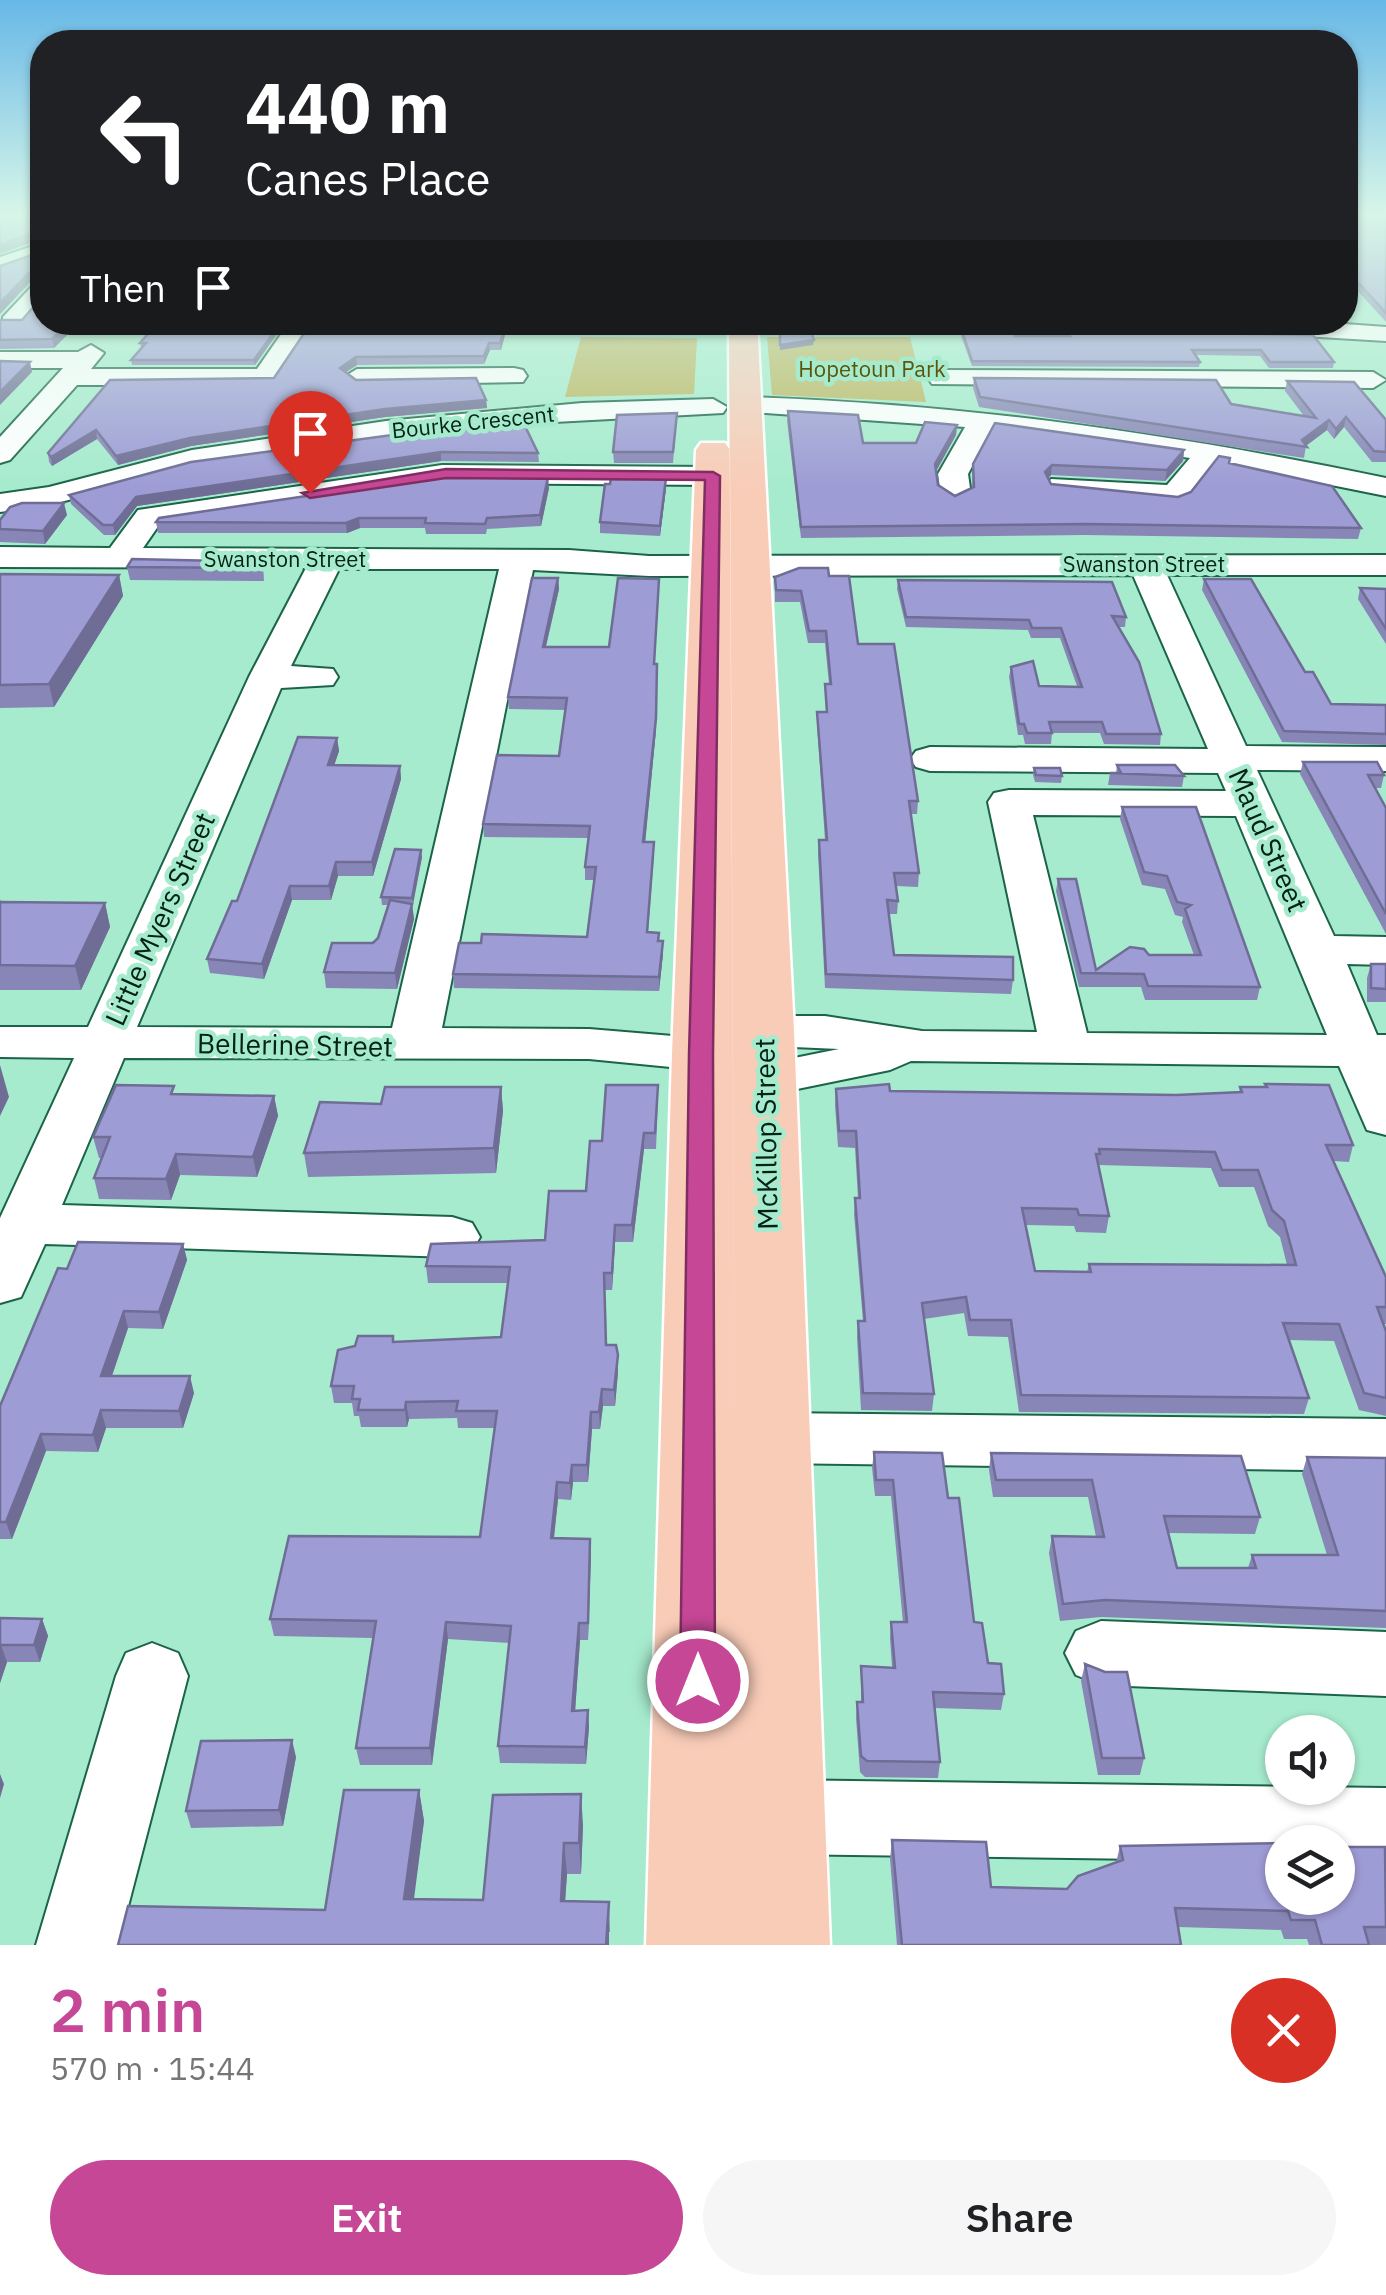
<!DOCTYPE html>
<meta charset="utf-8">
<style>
:root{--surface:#fff;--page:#f6f6f6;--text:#202124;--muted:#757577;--accent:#c54796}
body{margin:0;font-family:"IBM Plex Sans",sans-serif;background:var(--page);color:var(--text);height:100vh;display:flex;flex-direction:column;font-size:38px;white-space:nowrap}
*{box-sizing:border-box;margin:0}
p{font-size:32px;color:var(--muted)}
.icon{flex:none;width:55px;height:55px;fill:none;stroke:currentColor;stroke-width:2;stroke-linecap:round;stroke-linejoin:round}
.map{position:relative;height:1945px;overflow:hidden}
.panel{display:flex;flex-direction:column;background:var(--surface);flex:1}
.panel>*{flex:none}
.top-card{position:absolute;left:30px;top:30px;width:1328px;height:305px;border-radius:40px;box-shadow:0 2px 8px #0004;background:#202124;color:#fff;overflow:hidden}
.tools{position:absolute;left:1265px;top:1715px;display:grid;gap:20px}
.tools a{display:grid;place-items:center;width:90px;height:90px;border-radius:50%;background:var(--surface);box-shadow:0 2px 8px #0004;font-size:50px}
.pin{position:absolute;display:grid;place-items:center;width:85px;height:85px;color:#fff;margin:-102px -42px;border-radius:50% 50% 50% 0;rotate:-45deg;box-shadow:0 0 10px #0007}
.pin .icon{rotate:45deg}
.me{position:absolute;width:110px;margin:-55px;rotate:0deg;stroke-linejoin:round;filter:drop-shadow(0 0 8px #0008)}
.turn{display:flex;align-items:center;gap:35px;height:210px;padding:0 50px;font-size:45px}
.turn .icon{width:130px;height:130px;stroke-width:2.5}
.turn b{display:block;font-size:70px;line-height:85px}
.then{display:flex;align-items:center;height:95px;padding:0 50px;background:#0003;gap:20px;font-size:38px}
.round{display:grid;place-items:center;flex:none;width:105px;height:105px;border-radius:52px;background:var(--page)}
.head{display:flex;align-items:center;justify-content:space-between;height:170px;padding:0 50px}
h1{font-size:60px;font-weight:600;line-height:75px;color:var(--accent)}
.primary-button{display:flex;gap:20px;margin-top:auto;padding:20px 50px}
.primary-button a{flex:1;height:115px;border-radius:60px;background:var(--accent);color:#fff;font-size:40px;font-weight:600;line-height:115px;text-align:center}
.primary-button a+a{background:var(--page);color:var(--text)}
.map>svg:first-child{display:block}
</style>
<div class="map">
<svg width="1386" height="1945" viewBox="0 0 1386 1945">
<rect width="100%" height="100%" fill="#a6ebcd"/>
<!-- green -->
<path fill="#bbb661" d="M581,337L697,338L694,394L565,397Z
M767,337H910L926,402L772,395Z"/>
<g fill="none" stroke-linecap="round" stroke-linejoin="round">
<defs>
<path id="minor" d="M42,243V257L0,271V257Z
M42,282V303L21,327H3V317L34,284Z
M69,322H1317L1386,327V341L1269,334L308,330L274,383L265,385H77L10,460L0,463V437L63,368H0V352H78L91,345L104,353L91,369H257L284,330L81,329Z
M514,368L523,370L527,376L523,382L357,385L344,377L357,369Z
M941,370L1373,372L1386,380L1373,388L932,384L928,378L932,372Z
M747,397C965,404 1174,434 1386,478V496L1216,462L1186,501L1175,504L1062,494L1051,491L1047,485L1051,479L1167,485L1190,458L992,429L968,474L971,495L956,504L941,495L938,474L965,427L737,411L733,405Z
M713,399L727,407L723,413L517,424L386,438L192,468L49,505L0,512V494L49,487L192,450L386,421L582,403Z
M442,465L713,467L728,476L713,485L442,483L159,525L143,548L569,550L649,556L1386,555V575H1167L1246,746L1386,747V771L1257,770L1334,936L1386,937V965L1347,964L1377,1035H1386V1135L1367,1130L1339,1066L911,1061L890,1070L763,1096L745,1092L737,1080L745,1068L839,1049L770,1046L701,1070L589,1059L124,1058L62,1205L452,1217L472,1223L480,1237L472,1251L452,1257L45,1244L21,1297L0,1303V1218L74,1058L0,1057V1027H88L249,677L306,568L0,567V547L110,548L138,510ZM339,569H499L392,1028L137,1027L281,688L333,685L338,677L333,669L291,666ZM533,570L649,576L1133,575L1208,749L930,747L916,751L910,759L916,767L930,771L1218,773L1226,791L1009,790L994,793L988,802L1037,1032L922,1031L825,1016H765L697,1038L589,1029L442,1028ZM1033,815L1236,816L1327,1035L1087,1033Z
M772,1413L1386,1419V1471L772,1463L749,1456L740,1438L749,1420Z
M1101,1621L1386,1632V1696L1101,1685L1076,1675L1065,1653L1076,1631Z
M152,1643L178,1653L188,1676L118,1945H36L116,1676L126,1653Z
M778,1780L1386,1788V1862H1338V1842H1282V1861L778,1854L751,1843L739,1817L751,1791Z"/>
<path id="highway" d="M729,322H757L794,1031L830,1945H646L672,1054L696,450L701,443H725L730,450L735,1467Z"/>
</defs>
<!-- minor casing -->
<use href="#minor" stroke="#1b6349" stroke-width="4"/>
<!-- highway casing -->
<use href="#highway" stroke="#fff" stroke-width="5"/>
<!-- minor -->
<use href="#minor" fill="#fff" fill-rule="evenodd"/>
<!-- highway -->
<use href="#highway" fill="#f9ccb8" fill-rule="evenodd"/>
</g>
<!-- wall -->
<path fill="#8886b7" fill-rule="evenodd" d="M1345,214H1386V322L1345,277Z
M0,266L42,279L31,281L0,314V320L73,329L54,348L0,349Z
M309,326L505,335L501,350H490L484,364L357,365L346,372L356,380L486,400L487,408L385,417L191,446L118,465L97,439L52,466L49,462L48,453L110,380L274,378Z
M276,329L277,334L255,365H132L131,360L141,348L140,343Z
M962,331L1015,336H1067L1068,331L1313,335L1334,362L1333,368H1269L1260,356L1196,355L1200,362L1199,367L972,366L961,336Z
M974,378L1231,404L1304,416L1285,391L1287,381L1386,420V462H1372L1344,427L1334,439L1327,430L1306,446L1304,458L979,407L973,388Z
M788,411L863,443H916L957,425L956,435L936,471L938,485L955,496L972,488L973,464L1184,450L1183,461L1165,481L1051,475L1048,478L1051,484L1178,497L1191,492L1229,463L1361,528L1358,539L1085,535L801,538L787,421Z
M677,413L673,463H614L613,452Z
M497,421L538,453L539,462L441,461L137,506L115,535H104L71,504L69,495Z
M610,484L666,488L660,536L600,533V522Z
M549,488L541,526L487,529L486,534H426L425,528H360L347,533H158L156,522Z
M67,515L45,544L0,542V520Z
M263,562L264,581L130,580L127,567Z
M0,574L119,575L123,596L54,707L0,708Z
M829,576L858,644L918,801L917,814H911L919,873L918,887L896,886L898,901L897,914H889L894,955L1013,980L1011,994L825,988L818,853L819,840H825L817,724V712H826L825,684H829L825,643H808L800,602H775V577Z
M558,578L559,589L546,647H609L659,590L654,664L656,730L645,842L654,855L648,932L659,941H663V954L659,991L454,988L453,974L481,943L587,937L594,880H585V867L588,838L484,837L483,824L559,756L566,710L509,709L508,697Z
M1204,579L1305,672L1331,704L1386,705V745L1282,742L1202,590Z
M898,580L1126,617L1125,627H1118L1161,734L1160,745L1104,744L1100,733H1052L1051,744H1025L1023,735H1018L1009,677L1011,667L1039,686H1077L1060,638H1031L1028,630L906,627L897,589Z
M1360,588L1386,589V644L1358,599Z
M337,738L339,751L334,765L400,766L401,779L373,876H338L331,900H292L264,979L210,973L207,959L237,901Z
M1303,762L1384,775L1381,788H1375L1386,808V934L1300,774Z
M1117,765L1184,776L1182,787L1108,785L1110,773H1116Z
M1034,768L1062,776L1061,783L1035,782L1033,775Z
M1122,807L1260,987L1257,1000H1145L1141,987H1079L1056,891L1058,879L1096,970L1149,955H1194L1182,922L1183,917L1175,915L1165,889L1142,885L1120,819Z
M422,857L412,905L414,919L397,989L326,988L324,972L378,938L388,905H382L381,897Z
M0,899L1,902L105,903L110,927L81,990H0Z
M1371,964H1386V1002H1367V978Z
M1265,1084L1353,1145L1349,1162L1334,1161L1386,1277V1324H1383L1386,1331V1416L1359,1410L1334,1341L1288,1340L1309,1398L1304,1414L1019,1412L1008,1337L968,1336L964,1313L924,1319L934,1394L932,1411L861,1410L857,1338L858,1321H863L854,1214L855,1198H858L855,1148L838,1147L835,1105L836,1089L1176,1095L1239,1093L1240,1087H1265ZM1098,1165L1211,1168L1219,1187H1254L1268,1226L1280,1237L1287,1265L1089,1264L1087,1272L1035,1271L1026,1225L1074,1226L1076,1232L1106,1233L1109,1216Z
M501,1087L503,1111L496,1173L308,1177L304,1153L381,1104Z
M176,1094L274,1096L278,1116L257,1177L180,1175L171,1200L99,1199L94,1178L102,1158H99L93,1137Z
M658,1101L656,1149H644L633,1242H615L612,1290H604L606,1345L618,1372L615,1406H603L600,1429H592L588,1482H573L571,1500L558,1499L554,1538L590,1539L588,1640H580L575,1711L588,1710L589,1727L586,1764L500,1763L498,1746L509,1643L448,1639L432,1765H360L356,1748L373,1638L274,1636L270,1619L480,1537L495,1428H458L457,1418L409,1419L407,1427H361L359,1416H354L352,1403H334L331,1386L393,1336L394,1342L501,1337L508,1283H428L426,1266L545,1240L586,1191L602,1141Z
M183,1244L187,1260L163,1329L128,1328L112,1376L194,1393L183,1428H106L98,1452L46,1451L12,1539H0V1406L67,1269Z
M874,1452L948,1498L974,1622L988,1663L1004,1694L1001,1710L934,1708L940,1762L938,1778L865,1777L860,1772L856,1718L857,1702H861V1666L892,1667L890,1638L891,1622H903L891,1496H875L872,1468Z
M991,1453L1260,1517L1255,1534L1168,1533L1177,1568H1248L1252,1555H1327L1302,1474L1307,1457L1386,1458V1628L1101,1617L1060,1621L1049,1553L1052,1536L1096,1537L1088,1497H993L989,1470Z
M0,1618L42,1619L48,1636L40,1662H7L0,1683Z
M1085,1664L1105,1672L1144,1758L1140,1775H1098L1081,1681Z
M296,1757L283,1826L191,1828L186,1811Z
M419,1790L424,1821L413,1900H483L583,1825L581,1874H567L565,1901L609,1902L610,1932L325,1910Z
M892,1840L991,1887L1067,1889L1116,1863L1120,1846L1345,1847L1386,1850V1945H1309L1307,1939H1284L1281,1930L1178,1927L1181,1945H897L890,1859Z"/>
<!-- shaded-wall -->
<path fill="#6f6d95" d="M39,231L41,239L0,254V245Z
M42,270V279L31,281L0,314V330V303L29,273Z
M68,322H72L73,329L54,348L52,339Z
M505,327V335L501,350L500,343Z
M276,329L277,334L255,365L254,360Z
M814,340L813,345L780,350V345Z
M489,343L490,350L484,364V356Z
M356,357L357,365L340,376V368Z
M30,362L32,372L0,405V392Z
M486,400L487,408L385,417L191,446L118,465L116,456L190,438L385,409Z
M1346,417L1344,427L1334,439L1336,429Z
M1329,420L1327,430L1304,447L1302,440Z
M957,425L956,435L934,475L935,464Z
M96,430L97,439L52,466L51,457Z
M1184,450L1183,461L1165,481L1167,470Z
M441,452V461L137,506L115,535L113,525L136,497Z
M1052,465L1051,475L1044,483L1045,472Z
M548,477L549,488L541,526L540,515Z
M666,478V488L660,536V526Z
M64,503L67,515L45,544L43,531Z
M359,518L360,528L347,533L346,523Z
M119,575L123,596L54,707L49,684Z
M558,578L559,589L543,658V647Z
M657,664L656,730L644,855L643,842Z
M337,738L339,751L330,778L328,765Z
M400,766L401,779L373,876L372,862Z
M421,850L422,857L413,905L412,898Z
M336,862L338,876L331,900L329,886Z
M290,886L292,900L264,979L262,964Z
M105,903L110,927L81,990L75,966Z
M412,904L414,919L397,989L395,973Z
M663,941V954L659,991V977Z
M0,1065L9,1097L0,1116Z
M501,1087L503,1111L496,1173L494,1148Z
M274,1096L278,1116L257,1177L253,1157Z
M644,1133V1149L633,1242L632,1225Z
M176,1154L180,1175L171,1200L166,1179Z
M615,1225V1242L612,1290V1273Z
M183,1244L187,1260L163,1329L159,1312Z
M124,1311L128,1328L106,1393L101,1376Z
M618,1355V1372L615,1406L614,1390Z
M190,1376L194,1393L183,1428L179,1411Z
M602,1389L603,1406L600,1429L599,1412Z
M406,1402L409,1419L407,1427L405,1410Z
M101,1410L106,1428L98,1452L93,1435Z
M591,1412L592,1429L588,1482L587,1465Z
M41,1434L46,1451L12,1539L6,1522Z
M572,1465L573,1482L571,1500L570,1483Z
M557,1482L558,1499L552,1555L551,1538Z
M590,1539L591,1556L588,1640V1623Z
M42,1619L48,1636L40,1662L34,1645Z
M446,1622L448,1639L432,1765L430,1748Z
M579,1623L580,1640L574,1727L572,1711Z
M1,1645L7,1662L0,1683V1647Z
M588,1710L589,1727L586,1764L585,1747Z
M292,1740L296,1757L283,1826L279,1810Z
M0,1774L4,1784L0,1798Z
M419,1790L424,1821L410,1930L404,1899Z
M581,1794L583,1825L581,1874L579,1843Z
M564,1843L567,1874L563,1932L561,1901Z
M609,1902V1945H606Z"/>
<!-- building -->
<path fill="#9e9cd5" stroke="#6f6d95" stroke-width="2.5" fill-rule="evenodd" d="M0,214H42V220L29,224L42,225V234L39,231L0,245Z
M1345,214H1386V313L1345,268Z
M42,245V270L29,273L0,303V266L41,252Z
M42,297V322H68L52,339L0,340V320H22Z
M309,326L505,327L500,343H489L484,356L356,357L340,368L356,380L476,378L486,400L385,409L190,438L116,456L96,430L51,457L48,453L110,380L274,378Z
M153,328L276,329L254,360H131L146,343H140Z
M780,331H811L814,340L780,345Z
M962,331H1013L1015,336H1070L1068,331L1313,335L1334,362H1270L1261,350H1192L1200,362L972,361Z
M0,361L30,362L0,392Z
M974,378L1216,380L1231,404L1316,418L1287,381L1354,382L1386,420V452L1374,451L1346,417L1336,429L1329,420L1302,440L1307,447L980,397Z
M788,411L858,415L863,443H916L925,422L957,425L935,464L938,485L955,496L974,487L973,464L995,423L1184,450L1167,470L1052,465L1045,472L1051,484L1178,497L1191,492L1219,456L1230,458L1229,463L1332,486L1361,528L1087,524L801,527Z
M677,413L673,452H613L617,415Z
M497,421L523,422L538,453L441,452L136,497L113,525H103L69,495L191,462Z
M441,476L548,477L540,515L487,518L485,524L425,523L426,518H359L346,523L156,522L159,518Z
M611,478H666L660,526L600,522L605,484H610Z
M22,503H64L43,531L0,529V520L10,507Z
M132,559L263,562L262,568L127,567Z
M799,568H828L829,576H849L858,644H894L918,801H909L919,873H894L898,901L887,900L894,955L1013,957V980L826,974L819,840H827L817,712H827L825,684H831L826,631H809L801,591L776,590L775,577Z
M0,574L119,575L49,684L0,685Z
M532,578H558L543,647H609L618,578L659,579L654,664H657L656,718L643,842H654L647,932L659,933L658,941H663L659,977L453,974L459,943H481L482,934L587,937L596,867H585L590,826L483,824L497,755L559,756L567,698L508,697Z
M1204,579H1251L1305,672H1313L1331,704L1386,705V734L1284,731Z
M898,580L1112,582L1126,617L1112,616L1139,662L1161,734H1106L1102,722H1049L1052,733H1027L1024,724H1019L1011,667L1033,661L1039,686L1082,687L1061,628H1032L1029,620L906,617Z
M1360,588L1386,589V629Z
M298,737L337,738L328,765L400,766L372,862H336L329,886H290L262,964L207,959L232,901H237Z
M1303,762H1377L1384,775H1368L1386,808V914Z
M1117,765H1175L1184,776L1110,773H1121Z
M1034,768H1060L1062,776L1036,775Z
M1122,807H1196L1260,987L1148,986L1144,974L1081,973L1058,879H1076L1096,970L1130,947L1144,949L1149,955H1201L1185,909L1191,905L1177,902L1167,876L1144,872Z
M395,849L421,850L412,898L381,897Z
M390,900L412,904L395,973L324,972L332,943H373L378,938Z
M0,902L105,903L75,966L0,965Z
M1371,964H1386V989L1371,988Z
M889,1084L890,1091L1176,1095L1242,1092L1240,1087H1267L1265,1084L1329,1085L1353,1145H1326L1386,1277V1307H1377L1386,1331V1398L1364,1393L1339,1324L1283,1323L1309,1398L1021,1395L1011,1320H970L966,1297L922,1303L934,1394L863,1393L858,1321H865L855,1198H860L856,1131H839L836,1089ZM1099,1149L1215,1152L1222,1170H1258L1272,1210L1284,1221L1296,1265L1089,1264L1091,1272L1035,1271L1022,1208L1077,1209L1079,1215L1109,1216L1096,1154H1100Z
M116,1085L174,1086L171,1094L274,1096L253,1157L176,1154L166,1179L94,1178L110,1137H93Z
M606,1085H658L655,1133H644L632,1225H615L612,1273H604L606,1345H616L618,1355L614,1390L602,1389L599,1412H591L587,1465H572L570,1483L557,1482L551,1538L590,1539L588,1623H579L572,1711L588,1710L585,1747L498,1746L511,1626L446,1622L430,1748H356L376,1621L270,1619L289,1536L480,1537L497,1411H456L458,1401L406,1402L405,1410H358L360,1399H352L354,1386H331L338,1350L355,1346L358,1336H393V1342L501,1337L510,1267L426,1266L431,1244L545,1240L549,1191H586L590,1141H602Z
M385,1087H501L494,1148L304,1153L320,1102L381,1104Z
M78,1242L183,1244L159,1312L124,1311L101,1376H190L179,1411L101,1410L93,1435L41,1434L6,1522H0V1406L58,1268L67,1269Z
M874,1452L942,1453L948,1498H959L974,1622L982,1623L988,1663L1001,1664L1004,1694L933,1692L940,1762L867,1761L861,1756L857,1702H863L861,1666L895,1668L891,1622H907L893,1480H876Z
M991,1453L1241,1456L1260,1517L1164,1516L1177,1568H1256L1252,1555H1338L1307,1457L1386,1458V1611L1105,1600L1063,1604L1052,1536L1104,1537L1092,1480H996Z
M0,1618L42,1619L34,1645H1L0,1647Z
M1085,1664L1105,1672H1127L1144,1758H1102Z
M292,1740L279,1810L186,1811L201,1741Z
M344,1790H419L404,1899L483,1900L493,1795L581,1794L579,1843H564L561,1901L609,1902L606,1945H118L128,1906L325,1910Z
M892,1840L986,1842L991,1887L1067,1889L1078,1876L1123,1860L1120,1846L1282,1843V1898H1338V1842H1305H1342L1345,1847H1385L1386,1927H1364L1369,1945H1322L1315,1920H1291L1288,1911L1175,1908L1181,1945H902Z"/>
<!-- sky -->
<linearGradient id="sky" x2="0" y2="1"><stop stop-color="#67b8e7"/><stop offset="0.44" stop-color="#d7f6e8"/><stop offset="1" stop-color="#d7f6e8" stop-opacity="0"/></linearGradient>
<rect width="1386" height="486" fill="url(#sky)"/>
<!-- route -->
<path fill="#c54796" stroke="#802e62" stroke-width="2.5" d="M446,469L713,472L720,476L713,1054L715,1681L710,1692L698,1697L685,1692L680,1681L689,1054L705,480L446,478L310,498L302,493Z"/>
<g text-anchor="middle" stroke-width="9" stroke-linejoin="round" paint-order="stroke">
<!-- far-park labels -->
<g font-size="22" fill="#5c560b" stroke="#a6ebcd">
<text x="872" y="377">Hopetoun Park</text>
</g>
<!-- far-street labels -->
<g font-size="22" fill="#052217" stroke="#a6ebcd">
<text transform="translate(473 422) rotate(-6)" y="8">Bourke Crescent</text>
<text x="285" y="567">Swanston Street</text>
<text x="1144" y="572">Swanston Street</text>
</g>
<!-- street labels -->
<g font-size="28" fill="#052217" stroke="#a6ebcd">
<text transform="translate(1268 840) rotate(66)" y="10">Maud Street</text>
<text transform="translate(160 919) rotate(-66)" y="10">Little Myers Street</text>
<text transform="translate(295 1045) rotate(1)" y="10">Bellerine Street</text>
<text transform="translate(766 1134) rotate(-91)" y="10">McKillop Street</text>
</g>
</g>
</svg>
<div class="tools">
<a><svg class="icon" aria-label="sound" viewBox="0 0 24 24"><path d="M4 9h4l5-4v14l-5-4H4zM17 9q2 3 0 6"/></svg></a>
<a><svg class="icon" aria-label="layers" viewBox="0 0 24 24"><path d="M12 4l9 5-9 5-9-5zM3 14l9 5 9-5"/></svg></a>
</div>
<div class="pin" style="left:310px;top:493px;background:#d93025"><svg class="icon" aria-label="arrive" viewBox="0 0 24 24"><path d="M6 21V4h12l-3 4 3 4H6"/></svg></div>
<svg class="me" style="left:698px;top:1681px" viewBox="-20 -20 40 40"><circle r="17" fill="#c54796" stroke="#fff" stroke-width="3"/><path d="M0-11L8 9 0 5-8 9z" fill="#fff"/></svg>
<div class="top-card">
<div class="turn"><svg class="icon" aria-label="left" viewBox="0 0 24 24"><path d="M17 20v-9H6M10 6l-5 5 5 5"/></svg><div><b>440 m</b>Canes Place</div></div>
<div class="then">Then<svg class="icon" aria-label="arrive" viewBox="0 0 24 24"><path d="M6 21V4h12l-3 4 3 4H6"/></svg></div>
</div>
</div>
<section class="panel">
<div class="head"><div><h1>2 min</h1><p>570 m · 15:44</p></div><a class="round" style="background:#d93025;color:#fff"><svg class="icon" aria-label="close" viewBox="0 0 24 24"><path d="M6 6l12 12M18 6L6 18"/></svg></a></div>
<div class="primary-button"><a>Exit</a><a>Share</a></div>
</section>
